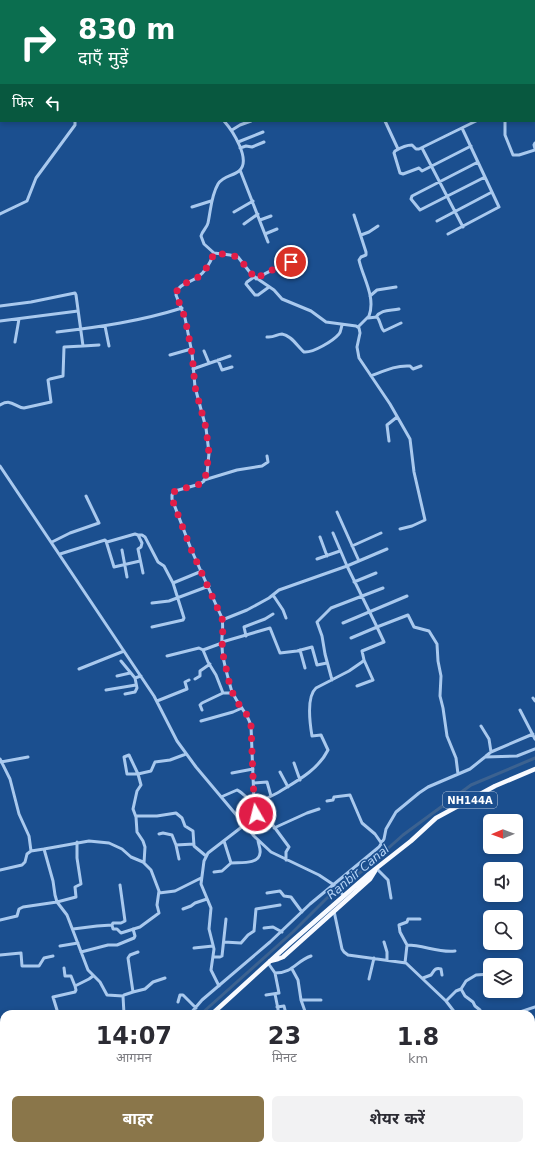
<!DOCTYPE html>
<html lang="hi">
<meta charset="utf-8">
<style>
:root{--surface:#fff;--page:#f2f2f3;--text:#2b2b33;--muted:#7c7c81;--accent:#8a764a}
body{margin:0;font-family:"DejaVu Sans","Noto Sans Devanagari",sans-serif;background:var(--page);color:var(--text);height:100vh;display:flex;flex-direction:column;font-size:15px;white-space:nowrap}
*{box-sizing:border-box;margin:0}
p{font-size:13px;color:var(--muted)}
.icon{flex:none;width:22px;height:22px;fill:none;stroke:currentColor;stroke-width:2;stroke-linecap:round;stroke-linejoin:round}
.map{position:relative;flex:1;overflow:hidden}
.details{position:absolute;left:0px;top:1010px;width:535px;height:140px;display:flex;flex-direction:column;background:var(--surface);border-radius:12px 12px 0 0;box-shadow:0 2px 6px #0003}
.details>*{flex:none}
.guide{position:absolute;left:0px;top:0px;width:535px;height:122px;box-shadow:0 2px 6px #0003;background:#0b6e4f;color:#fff;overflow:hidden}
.needle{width:26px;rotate:269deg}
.buttons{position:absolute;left:483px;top:814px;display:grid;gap:8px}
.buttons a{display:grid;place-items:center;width:40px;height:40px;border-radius:6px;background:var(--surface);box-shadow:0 2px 6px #0003;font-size:20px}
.pin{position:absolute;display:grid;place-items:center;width:34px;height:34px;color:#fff;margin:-17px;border:2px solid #fff;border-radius:50%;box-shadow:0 1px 4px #0007}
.me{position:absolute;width:44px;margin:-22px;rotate:352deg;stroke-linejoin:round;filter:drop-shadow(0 0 3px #0008)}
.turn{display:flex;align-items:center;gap:14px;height:84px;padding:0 12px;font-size:18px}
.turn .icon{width:52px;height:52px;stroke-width:2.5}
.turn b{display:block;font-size:28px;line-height:34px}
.then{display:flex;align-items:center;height:38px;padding:0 12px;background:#0003;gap:8px;font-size:15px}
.eta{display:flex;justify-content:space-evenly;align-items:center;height:68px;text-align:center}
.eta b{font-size:24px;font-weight:700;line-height:28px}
.action{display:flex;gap:8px;margin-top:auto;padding:8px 12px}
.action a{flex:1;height:46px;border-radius:6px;background:var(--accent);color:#fff;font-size:16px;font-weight:700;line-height:46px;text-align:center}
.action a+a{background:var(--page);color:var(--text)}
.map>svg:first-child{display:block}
</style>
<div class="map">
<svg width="535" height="1150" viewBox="0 0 535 1150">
<rect width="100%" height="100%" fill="#1b4f8f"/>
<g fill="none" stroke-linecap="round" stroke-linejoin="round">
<!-- canal -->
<path stroke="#3c6290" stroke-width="3" d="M201,1014L293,932L327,898L366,868L403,835L471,785L535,758
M0,1096L4,1098"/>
<!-- minor -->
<path stroke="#a9c9ee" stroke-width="3" d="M53,0L54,1
M159,0L160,1
M426,0V1
M480,0V1
M518,0V1
M18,1V0
M122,1L125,0
M226,1L227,0
M440,1L442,0
M472,1L474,0
M499,1L501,0
M532,1L534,0
M534,15H535
M534,34L535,33
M534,54L535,53
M534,73H535
M534,87L535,86
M534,90L535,91
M0,106H1
M534,108H535
M385,121L398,149
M505,121V135L513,155H519L535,150
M232,130L240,125L251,121
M238,142L263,132
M535,143L534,145L535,149
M471,146L424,170L422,171L419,168L403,174L400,173L394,153L395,151C400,148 407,145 412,145L416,149H419L476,121
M240,148L246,146L252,147L264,142
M422,148L463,227
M478,162L412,196L411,199L420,210L485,177
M240,170L268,242
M192,207L211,201
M234,212L253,201
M0,214L27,201L36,178L75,125V121
M354,215L366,252V255L361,257L359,260C363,278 376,297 369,316L358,327
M260,220L271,216
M437,221L492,192
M244,224L258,214
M265,234L277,229
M448,234L499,207L462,128
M361,235L369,232L378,226
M214,253L230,255L238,257L252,275L274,290L282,299L311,311L326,322L356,326L359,328L360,333L357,347L359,358L390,404L410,439L414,472L425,520L412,526L400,529
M254,277L247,282L246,284L255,295H258L269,287
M256,279C270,270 285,264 300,259
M370,296L377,290L396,287
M0,306L31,302L75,293L76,295L83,346L64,347L63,376L50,379L48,380L51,402L24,408C14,407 12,398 0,405
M376,317C381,309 391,311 399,309
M368,318L377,317C381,321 380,328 384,331L401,323
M0,321L78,311
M105,326L109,346
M57,332C100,327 141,321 182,308
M267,337C274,338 277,334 282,334C291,335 298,347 304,352C313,353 333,341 339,334C341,332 341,328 342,325
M15,342L19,319
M83,346L99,345
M204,351L209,363
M170,355L191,349
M218,360L222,370L232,367
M193,369L230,356
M371,376C384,371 396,365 410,366L413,369L421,366
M389,441L387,425L397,417
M0,466L154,696L177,741L196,767L254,836L271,852L319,875L334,885L344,896
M204,480L237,470L262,466L268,462L267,456
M337,512L359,561
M333,533L347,566L387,549
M138,535H142L145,537L158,562L164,566L173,583L184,618L183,620L152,627
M320,537L327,556
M52,542L70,533L99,523L86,496
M107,542L135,534L138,535L142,543L141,547L138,549L143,573
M352,546L381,533
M122,550L127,577
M60,554L105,540L106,541L114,567L140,561
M317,559L340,551
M354,582L376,573
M173,583L202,571
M273,595L283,610L286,618
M152,603L169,601L209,586
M222,620L247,610L269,598L279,590L347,566L377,627L408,615L414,627L429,631L437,644L438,661L441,676L440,696L443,708L447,736L456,758L458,774
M343,623L407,596
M246,636L244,627L265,619L273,614
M222,642L270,628L280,653L297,651L312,647L317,665L327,663
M203,650L208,662L216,675L223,693
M300,650L305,668
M167,656L199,648L203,650L222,643
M121,661L135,678
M79,669L124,651
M117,676L130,673
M195,679L200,676V671L210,664
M332,680L325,654L322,636L317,622L331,608L383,588
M357,686L373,680L364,660
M106,690L136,685
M125,694L135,692L137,688L135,678L141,676
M533,698L535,701
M157,701L187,689L185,682L189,680
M202,710L200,705L202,703L223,693H232
M520,710L535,739
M201,721L233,712L242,708
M481,726L489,739L491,752
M129,755L138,774H127L124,757Z
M486,756L491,752L533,734
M0,759L10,779L19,814L29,836L31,851L44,849L53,881L55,895L57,902L67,915L88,970L100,982L107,995L123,996L124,1014
M1,762L28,757
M294,763L300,780
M280,772L288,787
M232,773L253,769
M254,783L267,782L271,796
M221,797L237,790C242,792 247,799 252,800C261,803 271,796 279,792C297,781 318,770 328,750L321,735L312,736C310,724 306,697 316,688L349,671L362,662L364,660L362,651L384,642L377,627L351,638
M261,800L272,824L289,847L286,852V860
M327,801L333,800L334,797L350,795L362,823L375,834L382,844
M136,816H157L176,813L182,818L185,826L193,831L194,846L206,856
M274,828L307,813L319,809
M159,834L163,833L172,835L176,845L194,844
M224,841L231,863
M176,845L179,859
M44,849L89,841L109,843L122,849L131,857L143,862L151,870L159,891L157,905L159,913L140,927L121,933L117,929H113L112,925L97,926L73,929
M144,863L145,847L143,841L137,832L136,817L133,809L137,791L141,785L138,774L151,771L155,762L170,760L186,754
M377,869L388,880L391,898
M0,870L22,865L25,862L27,854L31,851
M214,872L222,871L231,863C239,862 259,865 260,853C261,849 258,844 258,840
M159,893L175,891L201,878
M267,893L280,891L284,896L291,897L302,912
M183,909L191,906L195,903L207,899
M334,911L342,949L344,952L348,955L406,963L446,1001L456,1014
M0,920L17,916L19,909L23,907L57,902L76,897L75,887L81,884L77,858V842
M112,925L113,923H121L125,921L120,885
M264,928L273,927L282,932
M224,942L241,943L248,935L254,931L256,909L280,905
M384,942L387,952V960
M407,945C424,945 438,953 455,951
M60,946L78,943
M194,948L213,946
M81,952L108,945H117L134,938L135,936L133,929
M0,955L21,953L22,966H39L44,958L53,956
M214,957H220L222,956L226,919
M405,963L407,945L400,932L399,925L407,922L408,919H420
M64,968L65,976H71L75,986
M292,969L298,980L301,1000L306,1014
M275,973C293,973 296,961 311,956
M423,978L431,975C434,971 435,967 441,969L442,975
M369,979L374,958
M219,986L211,970L214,949L209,929L211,908L201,884L204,861L208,853L256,816L254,801L251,726C247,710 233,701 230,685C227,673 222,659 222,646C221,636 224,628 222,618L191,549L172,499V495L175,491L200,484L204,481L207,474L209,453L206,428L195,387L192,353L185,318L176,295C178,283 190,283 198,277C205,272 211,261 214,253L204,244L201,236C202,231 207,228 208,223C211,209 211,196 218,184C223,176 233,176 239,171C252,160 232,130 224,121
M461,989L465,996L473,1002L475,1006L480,1010L481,1014
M133,992L145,989L153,982L165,978
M275,994L278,1009V1014
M266,995L279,993L275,973L268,963
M123,996L124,995L133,992L128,958L130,955L138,952
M301,1000H321
M446,1001L456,991L461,989L466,981L476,975L490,974
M178,1002L180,995H183L196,1008
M277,1007L284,1006L286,1014
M57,1010L53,997L75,992L76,990L75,986L89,979L93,976
M260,1012L261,1014
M190,1014L202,1000L270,942L310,904L379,847L384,839L386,829L396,812L419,793L428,787L470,769L485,757L517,756L535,749
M514,1014L535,1007
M0,1050H4
M0,1069V1078
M0,1089L4,1091
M531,1095L535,1102
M214,1146V1150
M307,1146L308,1150
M394,1146V1150
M452,1146L453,1150
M441,1150L449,1146"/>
<!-- trunk -->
<path stroke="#f8faff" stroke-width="4.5" d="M270,961L278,959L283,957L370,879L375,871
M212,1014L290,943L369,874L411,841L436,818L495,786L535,769
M0,1105L4,1107"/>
</g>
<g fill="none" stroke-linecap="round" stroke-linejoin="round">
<!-- route -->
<path stroke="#e11d48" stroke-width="7" stroke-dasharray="0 12.6" d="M256,814L254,801L251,726L247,715L235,699L230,686L222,650L223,624L222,618L191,549L172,499V495L175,491L200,484L204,481L206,474L209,453L206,428L195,387L192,353L185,318L176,294C178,283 190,283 198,277C205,272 211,261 214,253L230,255L238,257L256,279L265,273L291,262"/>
</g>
<g text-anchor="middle" stroke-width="3" stroke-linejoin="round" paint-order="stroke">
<!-- shield labels -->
<rect fill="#1b4f8f" stroke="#bbcadd" stroke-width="1" x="443" y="792" width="54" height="16" rx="3"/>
<g font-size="10" font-weight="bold" fill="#fff">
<text x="470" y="804">NH144A</text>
</g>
<!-- water labels -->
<g font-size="12" font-style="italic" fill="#b5d3f5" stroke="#1b4f8f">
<text transform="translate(358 872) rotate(-40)" y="4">Ranbir Canal</text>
</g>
</g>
</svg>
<div class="buttons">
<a><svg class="needle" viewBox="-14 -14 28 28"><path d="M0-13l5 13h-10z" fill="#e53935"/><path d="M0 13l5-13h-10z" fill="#7c7c81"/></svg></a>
<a><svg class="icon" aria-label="sound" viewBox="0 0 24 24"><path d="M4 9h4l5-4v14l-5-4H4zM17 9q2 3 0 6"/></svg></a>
<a><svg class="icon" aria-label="search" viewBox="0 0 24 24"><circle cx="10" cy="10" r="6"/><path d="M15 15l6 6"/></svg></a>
<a><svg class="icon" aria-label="layers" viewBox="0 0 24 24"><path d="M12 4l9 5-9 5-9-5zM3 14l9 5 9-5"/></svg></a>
</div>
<div class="pin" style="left:291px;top:262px;background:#d93025"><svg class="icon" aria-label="arrive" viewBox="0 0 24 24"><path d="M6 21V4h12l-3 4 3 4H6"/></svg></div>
<svg class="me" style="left:256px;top:814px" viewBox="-20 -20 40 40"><circle r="17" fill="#e11d48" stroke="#fff" stroke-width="3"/><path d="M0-11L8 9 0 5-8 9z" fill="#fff"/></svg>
<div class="guide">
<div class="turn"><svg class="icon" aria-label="right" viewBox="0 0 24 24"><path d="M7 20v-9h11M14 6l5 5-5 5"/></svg><div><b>830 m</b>दाएँ मुड़ें</div></div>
<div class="then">फिर<svg class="icon" aria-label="left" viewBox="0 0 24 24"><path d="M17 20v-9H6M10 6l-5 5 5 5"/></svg></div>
</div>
<section class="details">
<div class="eta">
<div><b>14:07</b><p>आगमन</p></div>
<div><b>23</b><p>मिनट</p></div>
<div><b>1.8</b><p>km</p></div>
</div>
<div class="action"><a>बाहर</a><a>शेयर करें</a></div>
</section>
</div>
